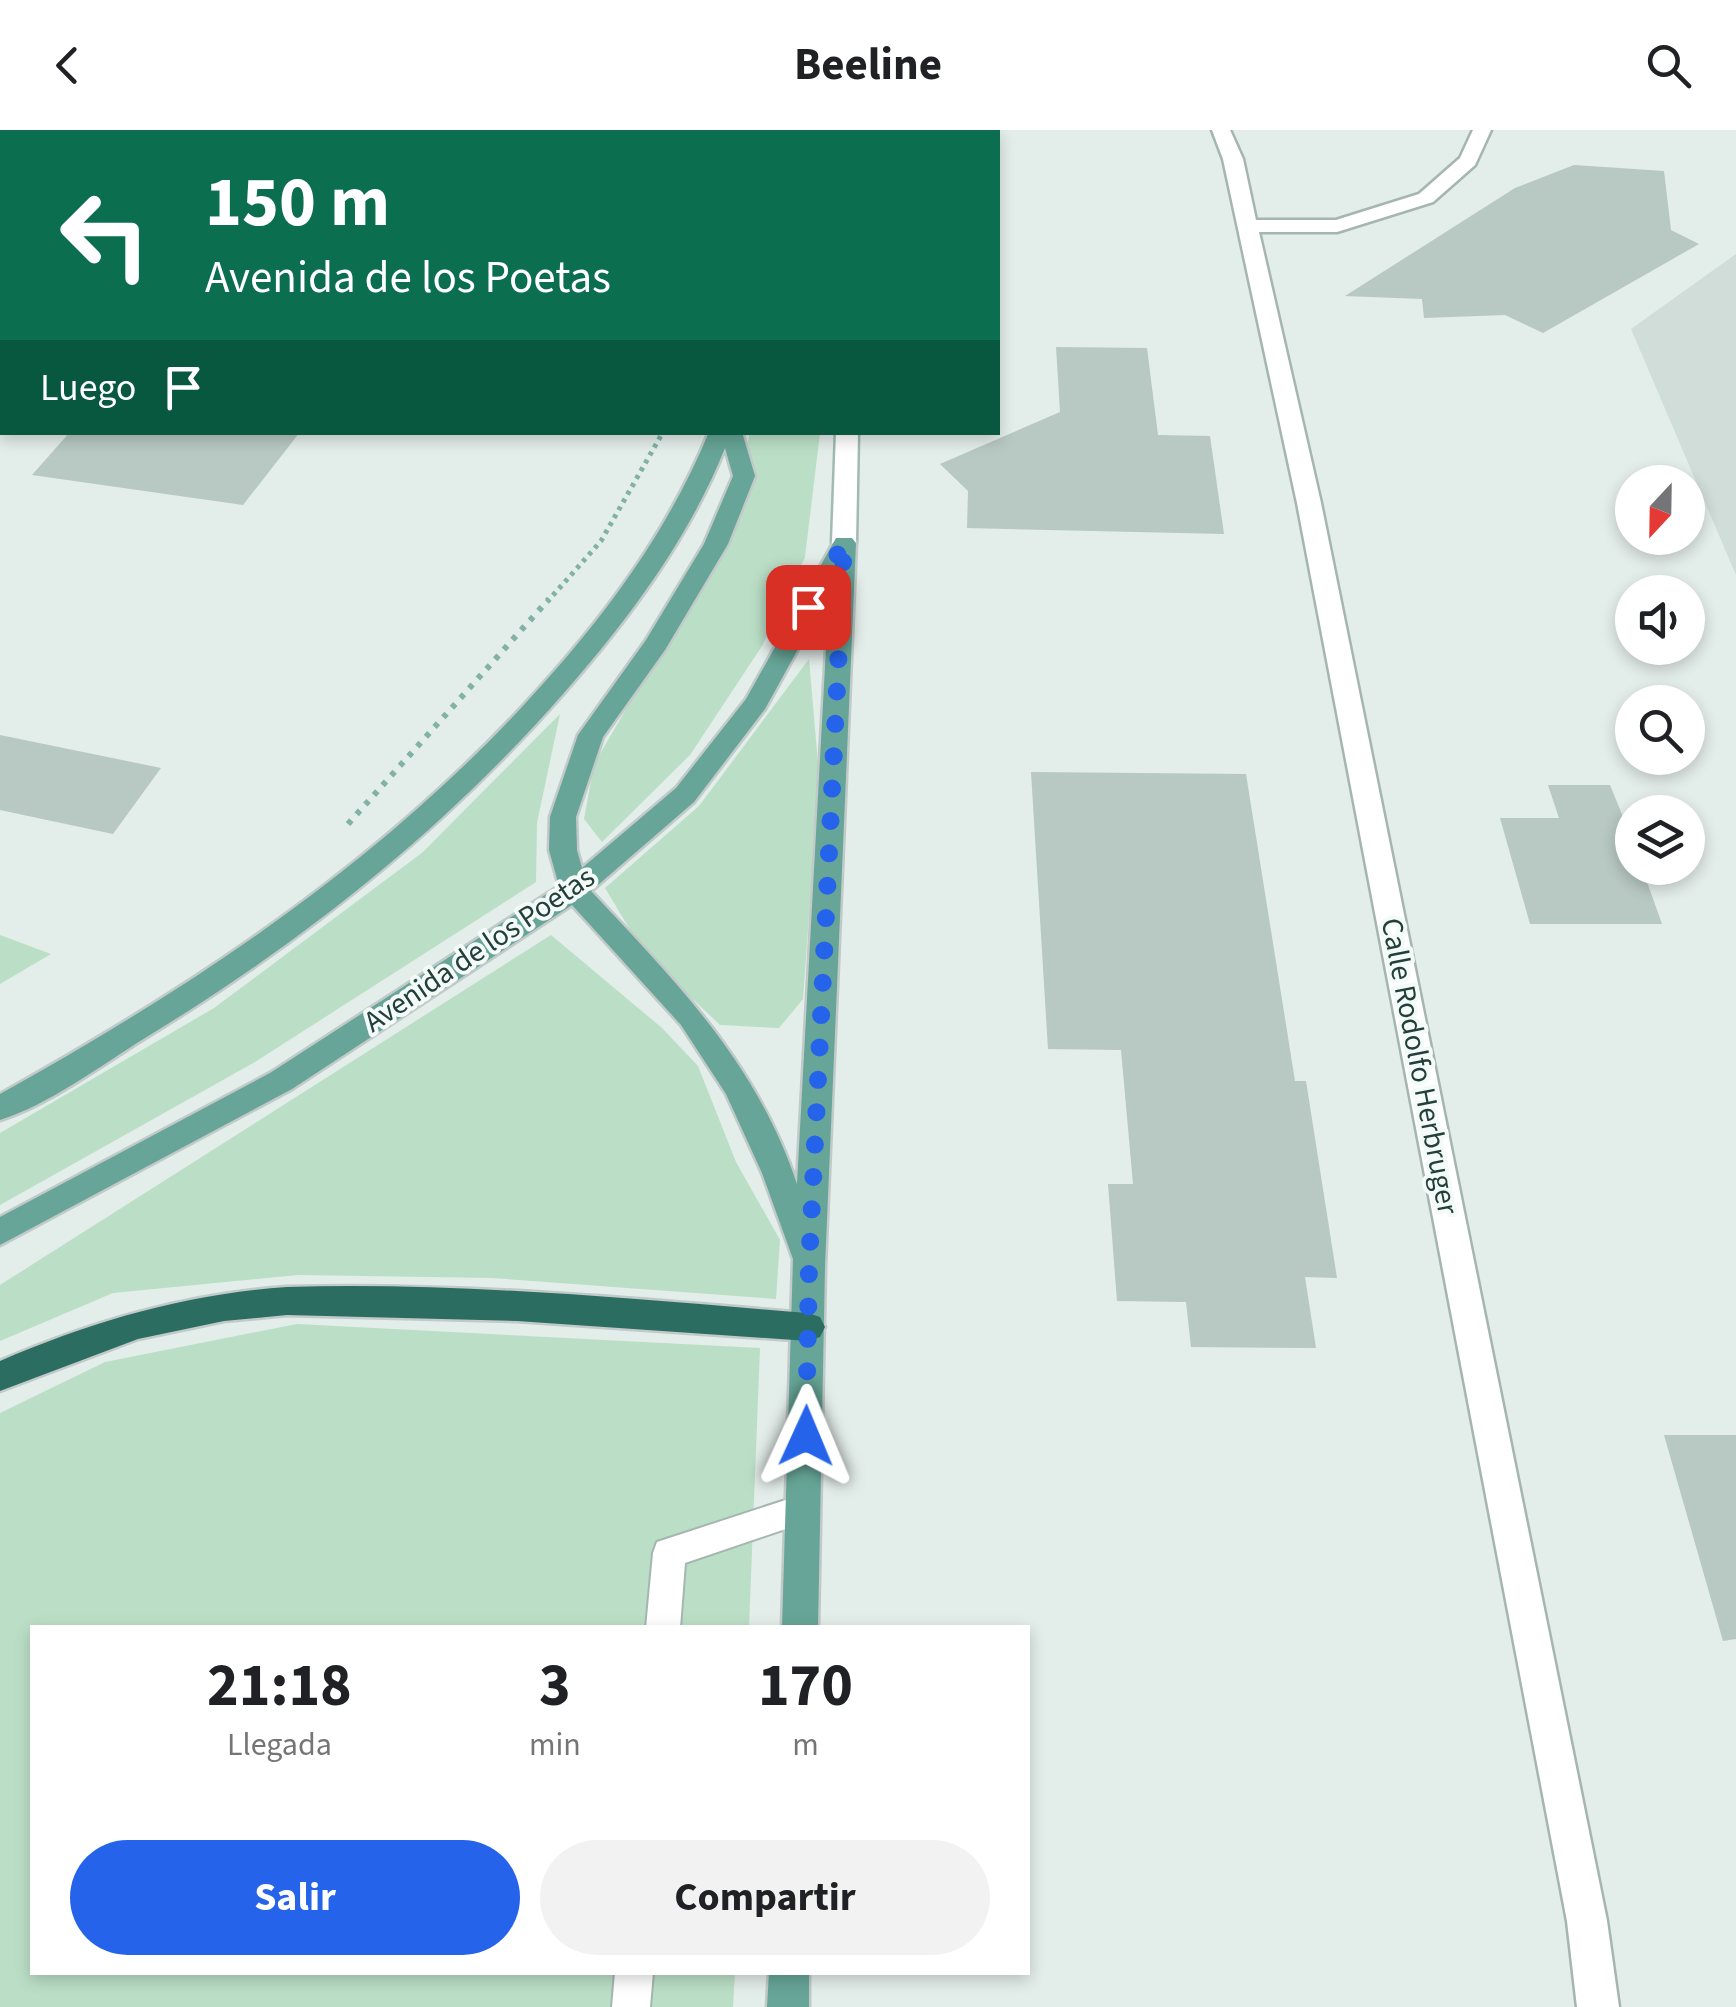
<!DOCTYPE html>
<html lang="es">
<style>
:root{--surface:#fff;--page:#f2f2f2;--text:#202124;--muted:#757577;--accent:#2563eb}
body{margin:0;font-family:"Source Sans 3",sans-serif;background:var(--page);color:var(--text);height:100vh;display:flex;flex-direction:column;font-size:38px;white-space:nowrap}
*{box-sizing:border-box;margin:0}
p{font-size:32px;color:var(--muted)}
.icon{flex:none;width:55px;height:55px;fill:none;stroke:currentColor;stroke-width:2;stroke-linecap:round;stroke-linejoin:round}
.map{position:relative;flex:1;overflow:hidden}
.side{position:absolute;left:30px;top:1495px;width:1000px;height:350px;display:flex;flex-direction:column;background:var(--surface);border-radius:0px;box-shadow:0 5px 15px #0003}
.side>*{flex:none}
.guide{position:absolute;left:0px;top:0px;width:1000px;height:305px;box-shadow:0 5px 15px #0003;background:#0b6e4f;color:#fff;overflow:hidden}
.needle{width:65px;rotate:202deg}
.controls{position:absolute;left:1615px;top:335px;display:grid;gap:20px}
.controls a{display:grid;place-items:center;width:90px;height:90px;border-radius:50%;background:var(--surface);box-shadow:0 5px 15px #0003;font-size:50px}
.pin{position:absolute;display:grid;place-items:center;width:85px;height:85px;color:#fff;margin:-42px;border-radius:20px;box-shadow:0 5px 15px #0006}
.me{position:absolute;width:110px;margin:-55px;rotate:1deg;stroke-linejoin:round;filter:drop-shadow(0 0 8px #0008)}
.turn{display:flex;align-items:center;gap:35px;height:210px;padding:0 40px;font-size:45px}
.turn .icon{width:130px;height:130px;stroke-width:2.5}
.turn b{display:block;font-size:70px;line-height:85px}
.then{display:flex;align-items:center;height:95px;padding:0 40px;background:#0003;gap:20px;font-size:38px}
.eta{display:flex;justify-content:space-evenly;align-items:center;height:170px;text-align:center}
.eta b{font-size:60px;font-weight:700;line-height:70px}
.primary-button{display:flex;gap:20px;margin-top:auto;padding:20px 40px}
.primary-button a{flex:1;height:115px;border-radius:60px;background:var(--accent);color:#fff;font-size:40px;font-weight:700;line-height:115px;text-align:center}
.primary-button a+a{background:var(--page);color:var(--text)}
header{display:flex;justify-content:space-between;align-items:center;height:130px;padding:0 40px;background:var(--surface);font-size:45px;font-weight:700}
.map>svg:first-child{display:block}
</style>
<header><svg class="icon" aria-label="back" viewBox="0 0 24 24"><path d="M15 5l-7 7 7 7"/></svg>Beeline<svg class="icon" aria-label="search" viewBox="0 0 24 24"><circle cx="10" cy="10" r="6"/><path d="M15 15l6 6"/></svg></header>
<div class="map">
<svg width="1736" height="1877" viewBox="0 0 1736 1877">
<rect width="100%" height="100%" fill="#e3ede9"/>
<!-- built -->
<path fill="#d1ddd8" d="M1736,124V445L1631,199Z"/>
<!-- green -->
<path fill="#bbdfc6" d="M750,303H820L805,427L762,516L690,625L602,712L584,689L594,634L698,456L727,393Z
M809,529L819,645L803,869L779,898L720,895L644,823L605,758L699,676Z
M560,584L537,693L536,752L255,932L0,1075V1003L214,878L423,722Z
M0,805L51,824L0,854Z
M551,805L662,898L698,936L736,1032L780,1110L776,1169L492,1148L298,1145L113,1163L0,1211V1155Z
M297,1194L760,1218L749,1497L32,1498V1842H735L733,1877H0V1283L105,1232Z"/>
<!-- building -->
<path fill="#b8c8c2" d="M1574,35L1664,41L1671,100L1699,114L1543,203L1505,185L1424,188L1422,169L1345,166L1515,58Z
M1056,217L1147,218L1158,305L1210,306L1224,404L967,398L968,361L940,334L1060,282Z
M70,302H300L243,375L32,345Z
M0,605L161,638L113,704L0,680Z
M1031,642L1246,644L1295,951H1306L1337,1148L1305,1147L1316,1218L1191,1217L1186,1172L1117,1171L1108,1054H1133L1121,920L1048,919Z
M1548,655H1610L1632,709V738H1642L1662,794H1530L1500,688H1559Z
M1664,1305H1736V1509L1723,1511Z"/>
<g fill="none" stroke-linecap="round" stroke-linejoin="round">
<defs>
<path id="lane" d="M690,0H708V2H691Z
M804,1364L815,1369L820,1379L815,1389L685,1433L680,1498H646L653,1423L657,1412Z
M615,1842H653L650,1877H612Z"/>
<path id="street" d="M1212,0H1230L1243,29L1256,90H1336L1419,64L1460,28L1473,0H1491L1475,35L1433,72L1337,102H1259L1321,373L1607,1791L1619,1877H1577L1567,1791L1297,373L1223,29Z"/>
<path id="secondary" d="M846,0H864V2H846Z
M836,302H858L856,413L844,420L832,413Z"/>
<path id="primary" d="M709,302H742L755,346L728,414L665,520L603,607L576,687L577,720L582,738L676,658L746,569L836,408H852L856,413L825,1136L818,1498H782L793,1129L762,1043L726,964L681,895L572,775L292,959L0,1115V1087L270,943L559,756L549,720L550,687L578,605L646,510L704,414L733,346L725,318C688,410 628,490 563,564C442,702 301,813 145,908C100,936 50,974 0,990V964C192,857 372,738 522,577C599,494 665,408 709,302ZM829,463L797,1054C756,932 676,852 591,761L694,672L765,579Z
M769,1842H809V1877H767Z"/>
<path id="highway" d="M287,1157C460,1152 635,1169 808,1183L820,1187L825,1197L820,1207L808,1211L517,1191L287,1185L224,1191L138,1209L0,1261V1231C93,1191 186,1164 287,1157Z"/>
</defs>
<!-- lane casing -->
<use href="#lane" stroke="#a5b6b1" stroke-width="4"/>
<!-- street casing -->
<use href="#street" stroke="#a5b6b1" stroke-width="5"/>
<!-- secondary casing -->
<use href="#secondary" stroke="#a1bab2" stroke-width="5"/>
<!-- primary casing -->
<use href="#primary" stroke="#c1cac8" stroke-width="5"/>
<!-- highway casing -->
<use href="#highway" stroke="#c1cac8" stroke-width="5"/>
<!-- path-far1 -->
<path stroke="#82b2a5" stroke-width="5" stroke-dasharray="4 5" stroke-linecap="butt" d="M547,472L601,411L663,302"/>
<!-- path -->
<path stroke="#82b2a5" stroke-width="6" stroke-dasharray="5 8" stroke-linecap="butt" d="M348,694L549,469"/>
<!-- lane -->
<use href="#lane" fill="#fff" fill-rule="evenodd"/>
<!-- street -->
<use href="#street" fill="#fff" fill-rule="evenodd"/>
<!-- secondary -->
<use href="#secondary" fill="#fff" fill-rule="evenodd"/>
<!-- primary -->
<use href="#primary" fill="#66a597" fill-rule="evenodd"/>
<!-- highway -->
<use href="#highway" fill="#2c6d62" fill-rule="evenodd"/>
</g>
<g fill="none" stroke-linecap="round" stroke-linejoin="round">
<!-- route -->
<path stroke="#2563eb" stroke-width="18" stroke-dasharray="0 32.4" d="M806,1306L809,1136L844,413L808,477"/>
</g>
<g text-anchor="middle" stroke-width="8" stroke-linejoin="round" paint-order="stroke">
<!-- street labels -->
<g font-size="30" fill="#224039" stroke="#f4faf7">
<text transform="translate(479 819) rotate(-34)" y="10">Avenida de los Poetas</text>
<text transform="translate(1420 936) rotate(79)" y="10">Calle Rodolfo Herbruger</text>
</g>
</g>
</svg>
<div class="controls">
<a><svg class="needle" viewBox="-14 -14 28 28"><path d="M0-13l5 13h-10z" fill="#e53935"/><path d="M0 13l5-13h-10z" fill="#757577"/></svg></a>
<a><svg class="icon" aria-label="sound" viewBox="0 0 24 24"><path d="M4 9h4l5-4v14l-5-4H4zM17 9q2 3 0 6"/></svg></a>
<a><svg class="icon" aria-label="search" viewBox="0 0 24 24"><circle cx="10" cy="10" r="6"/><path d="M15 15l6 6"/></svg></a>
<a><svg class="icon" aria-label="layers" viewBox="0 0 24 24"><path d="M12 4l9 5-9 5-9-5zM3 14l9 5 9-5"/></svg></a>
</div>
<div class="pin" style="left:808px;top:477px;background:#d93025"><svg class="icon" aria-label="arrive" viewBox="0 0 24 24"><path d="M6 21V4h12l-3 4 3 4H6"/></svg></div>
<svg class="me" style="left:806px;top:1306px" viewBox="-20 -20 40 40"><path d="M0-17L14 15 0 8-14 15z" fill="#2563eb" stroke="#fff" stroke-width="4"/></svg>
<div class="guide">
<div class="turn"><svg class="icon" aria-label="left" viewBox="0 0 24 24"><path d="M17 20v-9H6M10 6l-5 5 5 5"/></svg><div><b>150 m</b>Avenida de los Poetas</div></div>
<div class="then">Luego<svg class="icon" aria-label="arrive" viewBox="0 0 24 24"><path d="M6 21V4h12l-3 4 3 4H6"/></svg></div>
</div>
<section class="side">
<div class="eta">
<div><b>21:18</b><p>Llegada</p></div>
<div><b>3</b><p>min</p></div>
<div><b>170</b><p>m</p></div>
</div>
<div class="primary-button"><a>Salir</a><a>Compartir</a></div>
</section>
</div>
